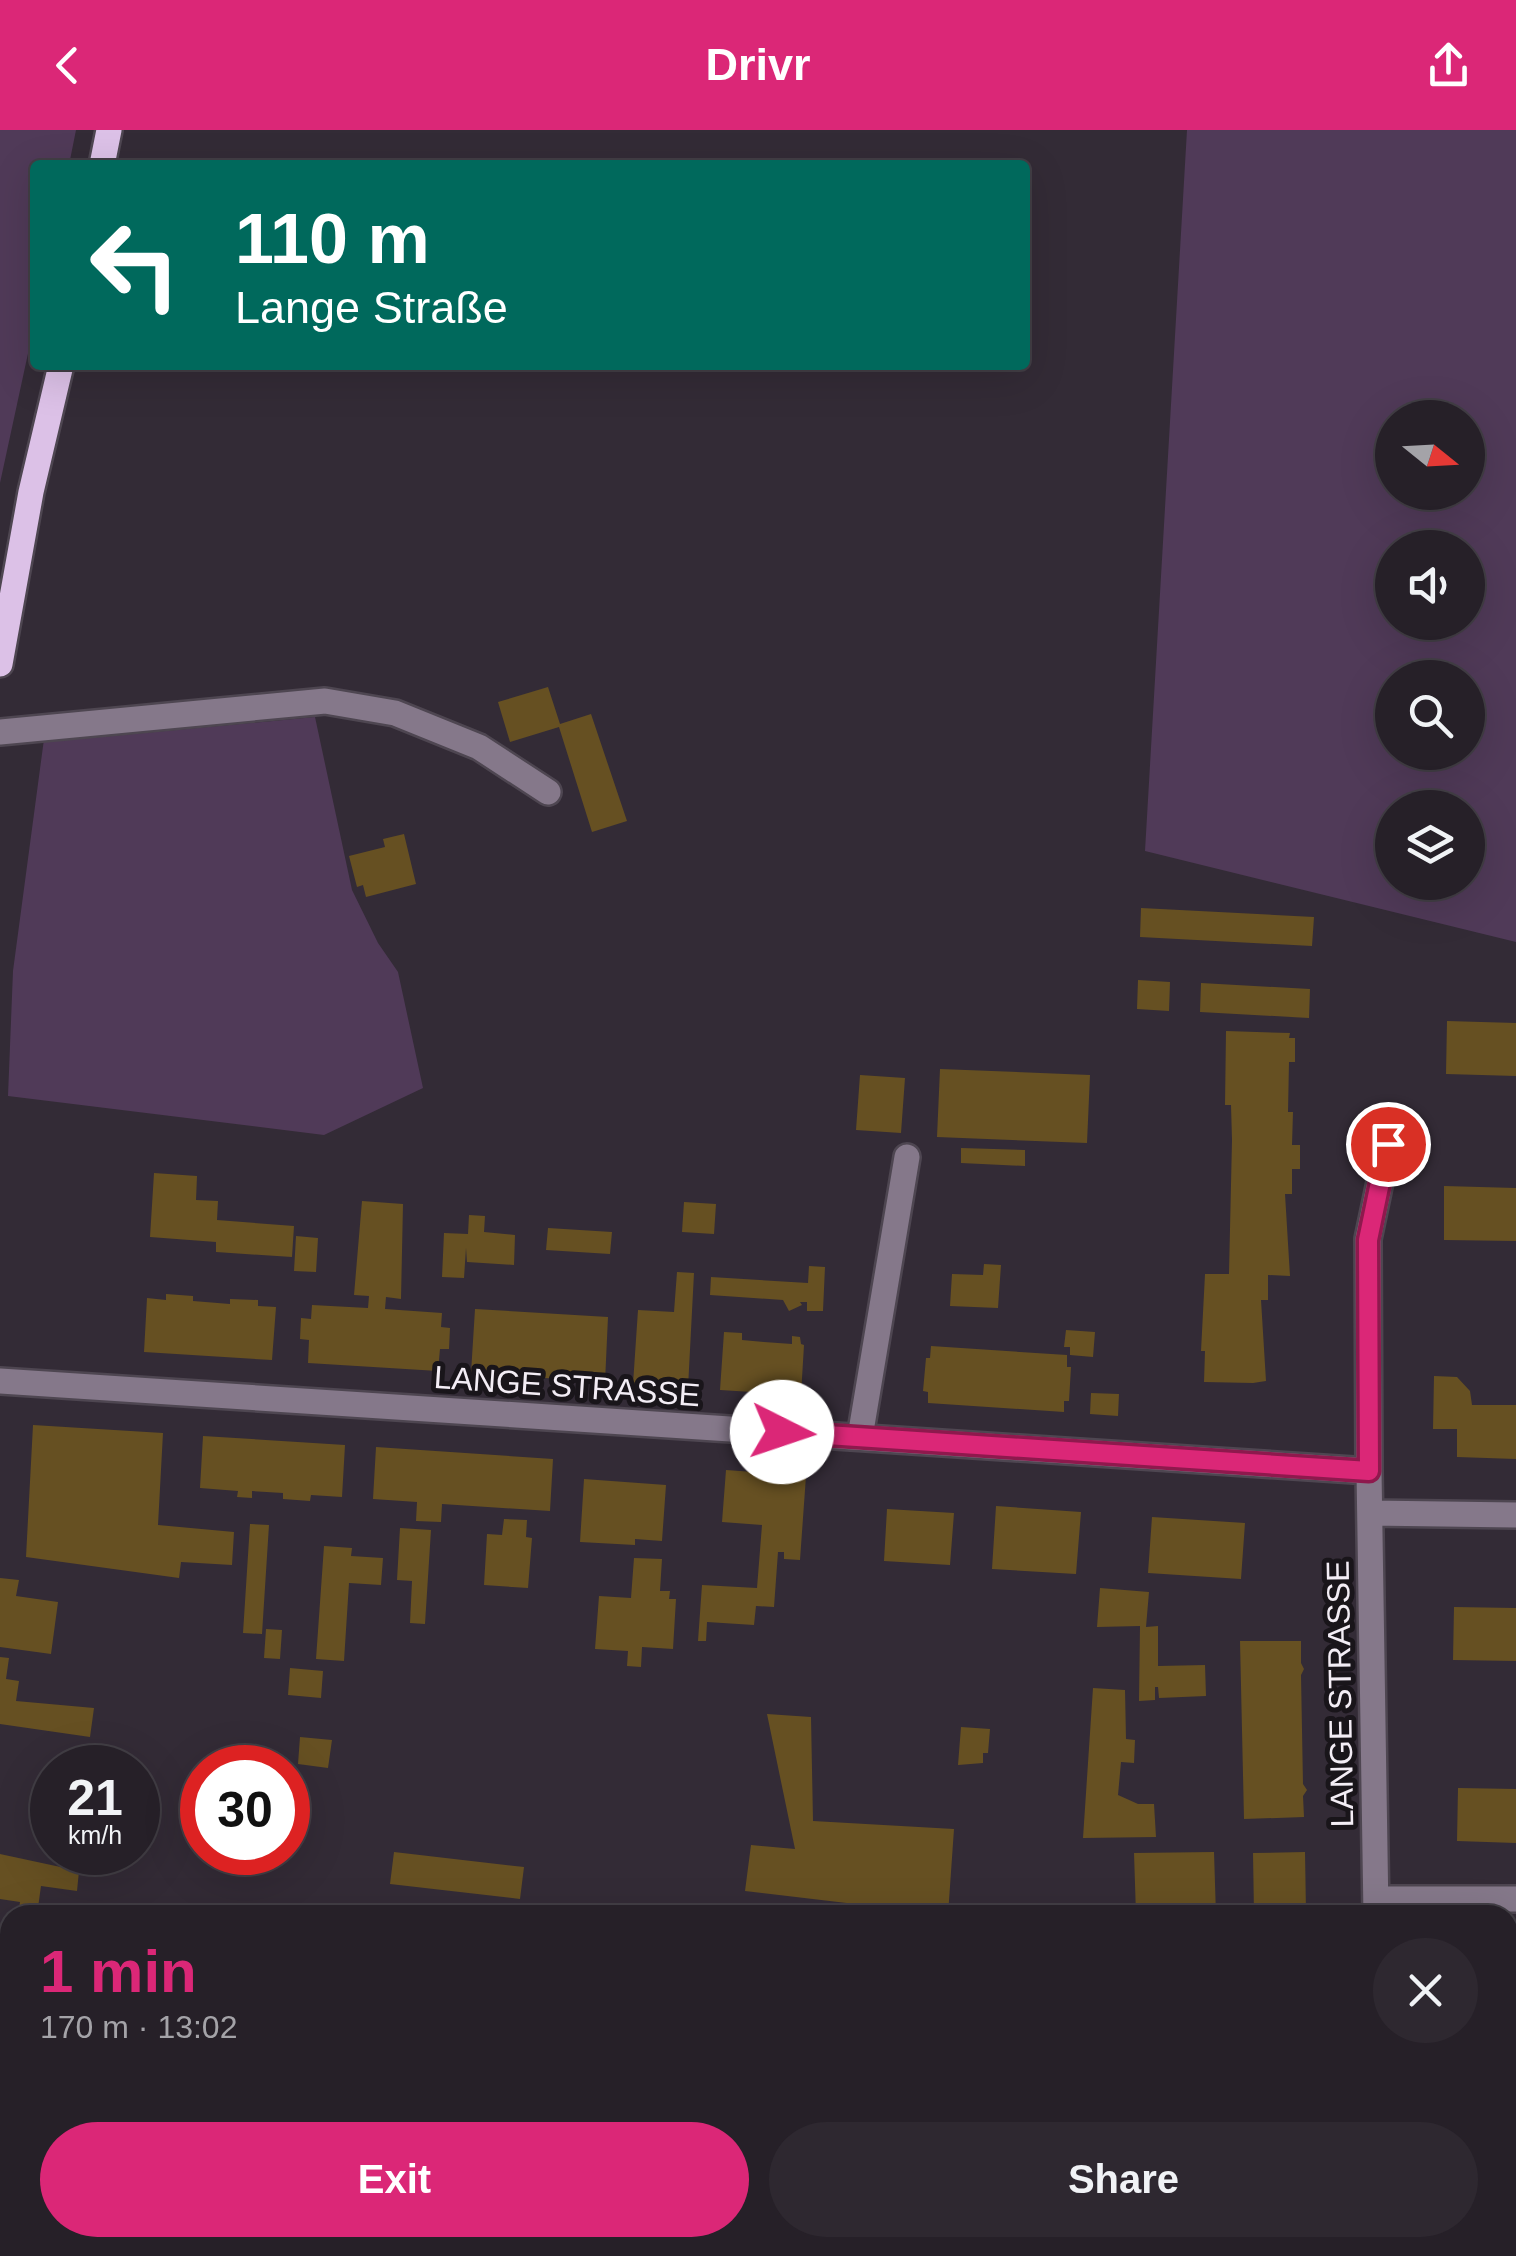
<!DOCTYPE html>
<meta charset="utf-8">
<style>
:root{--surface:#262028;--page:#2e2830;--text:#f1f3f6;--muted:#a4a3a8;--line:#423e45;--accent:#db2777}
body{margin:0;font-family:Arial,sans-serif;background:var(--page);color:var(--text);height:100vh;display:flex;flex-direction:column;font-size:38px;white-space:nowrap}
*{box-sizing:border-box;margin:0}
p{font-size:32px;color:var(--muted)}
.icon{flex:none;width:55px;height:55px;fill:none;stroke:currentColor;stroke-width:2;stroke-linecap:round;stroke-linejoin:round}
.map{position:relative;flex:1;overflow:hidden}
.sheet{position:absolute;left:0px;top:1775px;width:1518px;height:352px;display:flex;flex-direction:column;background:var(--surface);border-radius:30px 30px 0 0;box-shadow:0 10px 40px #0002,0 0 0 2px var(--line)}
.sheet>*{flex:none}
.top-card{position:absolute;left:30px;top:30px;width:1000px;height:210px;border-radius:10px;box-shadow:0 10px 40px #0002,0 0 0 2px var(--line);background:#00695c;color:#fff;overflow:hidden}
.needle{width:65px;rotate:108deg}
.buttons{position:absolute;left:1375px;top:270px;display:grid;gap:20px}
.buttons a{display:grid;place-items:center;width:110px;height:110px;border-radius:50%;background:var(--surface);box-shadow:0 10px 40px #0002,0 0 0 2px var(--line);font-size:50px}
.speed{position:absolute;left:30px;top:1615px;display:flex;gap:20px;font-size:50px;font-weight:700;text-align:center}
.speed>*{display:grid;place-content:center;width:130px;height:130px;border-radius:50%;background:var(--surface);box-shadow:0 10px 40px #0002,0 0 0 2px var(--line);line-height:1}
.speed small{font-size:25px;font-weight:400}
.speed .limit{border:15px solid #d22;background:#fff;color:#111}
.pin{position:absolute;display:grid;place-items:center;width:85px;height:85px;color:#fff;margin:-42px;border:5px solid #fff;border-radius:50%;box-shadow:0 2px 10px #0007}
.me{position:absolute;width:110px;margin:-55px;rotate:94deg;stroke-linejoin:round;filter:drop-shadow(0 0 8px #0008)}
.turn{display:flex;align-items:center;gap:35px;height:210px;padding:0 40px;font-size:45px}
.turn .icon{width:130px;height:130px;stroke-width:2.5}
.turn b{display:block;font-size:70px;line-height:85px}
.round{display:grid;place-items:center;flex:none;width:105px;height:105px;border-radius:52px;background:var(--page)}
.headline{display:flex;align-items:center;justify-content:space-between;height:170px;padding:0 40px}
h1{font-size:60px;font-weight:700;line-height:75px;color:var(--accent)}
.button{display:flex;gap:20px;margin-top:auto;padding:20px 40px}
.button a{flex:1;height:115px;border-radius:60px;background:var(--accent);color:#fff;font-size:40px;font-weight:700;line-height:115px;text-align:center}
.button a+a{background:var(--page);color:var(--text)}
header{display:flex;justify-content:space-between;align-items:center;height:130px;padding:0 40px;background:var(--accent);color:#fff;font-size:45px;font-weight:700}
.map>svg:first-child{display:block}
</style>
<header><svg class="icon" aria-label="back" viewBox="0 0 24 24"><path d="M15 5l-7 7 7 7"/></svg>Drivr<svg class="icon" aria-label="share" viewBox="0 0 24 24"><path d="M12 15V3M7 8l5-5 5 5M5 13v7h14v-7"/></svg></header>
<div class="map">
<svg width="1516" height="2126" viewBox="0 0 1516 2126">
<rect width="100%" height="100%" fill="#332b36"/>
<!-- green -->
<path fill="#503a58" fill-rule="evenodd" d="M0,0H76L69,35H35V191L0,353Z
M1187,0H1516V812L1145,721ZM1392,288H1468V362H1392ZM1392,418H1468V492H1392ZM1392,548H1468V622H1392ZM1392,678H1468V752H1392Z
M315,587L352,760L378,813L398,842L423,958L324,1005L8,966L13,841L44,609L90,608Z"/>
<!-- building -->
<path fill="#665022" d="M548,557L560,594L591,584L627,691L592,702L559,597L510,612L498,572Z
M404,704L416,754L366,767L363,755L357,757L349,726L385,717L383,709Z
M1141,778L1314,787L1312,816L1140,807Z
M1138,850L1170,852L1169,881L1137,879Z
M1201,853L1310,859L1309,888L1200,882Z
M1447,891L1516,893V946L1446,944Z
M1226,901L1290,903L1289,908H1295V932H1289L1288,982H1293L1292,1015H1300V1039H1292V1064H1285L1290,1146L1268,1145V1170H1261L1266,1251L1253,1253L1204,1252L1205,1221H1201L1205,1144H1229L1232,1010L1231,975H1225Z
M940,939L1090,945L1087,1013L937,1007Z
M860,945L905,948L901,1003L856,1000Z
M961,1018L1025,1020V1036L961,1033Z
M154,1043L197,1046L196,1070L218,1071L217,1090L294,1096L292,1127L216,1122V1112L150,1107Z
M1444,1056L1516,1058V1111L1444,1110Z
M362,1071L403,1074L401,1169L386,1167L385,1179L442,1183L441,1197L450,1198L449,1219H440L438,1241L308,1233L309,1210L300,1209L301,1188L311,1189L312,1175L368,1178L369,1166L354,1165Z
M684,1072L716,1074L714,1104L682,1102Z
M469,1085L485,1086L484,1102L515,1105L514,1135L467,1132L466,1118L464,1148L442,1147L444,1103L468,1104Z
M548,1098L612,1102L610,1124L546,1120Z
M296,1106L318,1108L316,1142L294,1141Z
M984,1134L1001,1135L998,1178L950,1176L952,1144L983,1145Z
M809,1136L825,1137L823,1181H807V1172H800L802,1175L789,1181L783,1170L710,1165L711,1147L808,1153Z
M677,1142L694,1143L688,1258L633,1254L638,1180L674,1182Z
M166,1164L193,1166V1171L230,1174V1169L258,1170V1176L276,1177L272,1230L144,1222L147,1168L166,1170Z
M475,1179L608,1187L605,1252L471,1243Z
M1066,1200L1095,1202L1093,1227L1070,1225V1217H1064Z
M724,1202L742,1203V1210L764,1212L792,1214V1206L800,1207L801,1214L804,1215L801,1265L720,1260Z
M931,1216L1067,1225V1237H1071L1069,1271H1064V1282L928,1273V1262L923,1261L926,1228H930Z
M1434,1246L1457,1247L1470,1261L1472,1275H1516V1329L1457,1327V1299H1433Z
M1091,1263L1119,1264L1118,1286L1090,1284Z
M33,1295L163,1303L158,1395L234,1402L232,1435L181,1432L179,1448L26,1427Z
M203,1306L345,1315L342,1367L311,1365L310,1371L283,1369V1363L252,1361V1368L237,1367L238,1361L200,1358Z
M376,1317L553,1329L550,1381L442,1374L441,1392L416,1391L417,1372L373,1369Z
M726,1340L806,1346L800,1430L784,1429V1422H778L774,1477L756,1476L754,1495L707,1492L706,1511H698L702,1455L757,1458L762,1395L722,1392Z
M584,1349L666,1355L662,1411L635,1409V1415L580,1412Z
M996,1376L1081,1382L1076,1444L992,1439Z
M887,1379L954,1383L950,1435L884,1431Z
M1152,1387L1245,1393L1241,1449L1148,1443Z
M504,1389L527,1390L526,1407L532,1408L528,1458L484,1455L487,1404L502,1405Z
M250,1394L269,1395L262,1504L243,1503Z
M400,1398L431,1400L425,1494L410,1493L412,1451L397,1450Z
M324,1416L352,1418L351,1426L383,1428L381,1455L349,1453L344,1531L316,1529Z
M634,1428L662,1429L660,1461H670L669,1469H676L673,1519L642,1517L641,1537L627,1536L628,1521L595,1519L599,1466L631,1468Z
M0,1448L19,1450L16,1466L58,1472L51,1524L0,1517Z
M1100,1458L1149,1462L1146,1497L1158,1496V1536L1205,1535L1206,1566L1159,1568L1158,1557H1155V1570L1139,1571L1140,1496L1097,1497Z
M1454,1477L1516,1478V1531L1453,1530Z
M266,1499L282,1500L280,1529L264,1528Z
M1240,1511H1301V1533L1304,1539L1301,1545L1303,1654L1307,1660L1303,1666L1304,1687L1244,1689Z
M0,1527L9,1528L6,1549L19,1551L16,1571L94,1578L90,1607L0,1594Z
M290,1538L323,1541L321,1568L288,1565Z
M1093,1558L1125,1560L1126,1609L1135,1610L1134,1633L1121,1632L1118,1665L1138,1674H1154L1156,1707L1083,1708Z
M767,1584L811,1587L813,1691L954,1699L948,1785L745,1761L751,1715L795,1719Z
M961,1597L990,1599L988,1623H983V1633L958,1635Z
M300,1607L332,1610L328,1638L298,1634Z
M198,1658L202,1659V1698L193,1696Z
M1458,1658L1516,1659V1713L1457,1711Z
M394,1722L524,1737L520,1769L390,1754Z
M1214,1722L1216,1785H1136L1134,1723Z
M1305,1722L1306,1782L1254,1784L1253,1723Z
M0,1724L79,1741L77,1761L41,1756L37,1785H18L20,1772L0,1769Z
M1508,1839L1516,1840V1893H1508Z
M8,1857H10V1955L0,1953V1863L7,1865Z
M0,1955L10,1957L9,1992L0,1990Z
M1508,1974H1511V1984H1516V2028H1508Z
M1508,2093H1516V2126H1428V2118H1508Z
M433,2118H692L690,2126H436L431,2125Z
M764,2118H791L789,2126H763Z
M834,2118H868L866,2126H835Z"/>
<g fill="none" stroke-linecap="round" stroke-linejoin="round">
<defs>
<path id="minor" d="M0,602L325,571L395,583L479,617L548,662
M0,1251L1369,1341L1376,1785
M860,1307L907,1027
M1369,1341L1368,1109L1388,1014
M1370,1383L1516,1385
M1376,1769H1516
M0,2113L10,2114
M30,2118L81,2126
M1382,2118V2126"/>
<path id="major" d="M102,35L109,0
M0,534L31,362L61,235"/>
</defs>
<!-- minor casing -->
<use href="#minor" stroke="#4e4651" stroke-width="30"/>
<!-- major casing -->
<use href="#major" stroke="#4e4651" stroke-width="30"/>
<!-- minor -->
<use href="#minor" stroke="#85788a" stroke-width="25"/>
<!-- major -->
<use href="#major" stroke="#dcc1e7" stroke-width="25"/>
</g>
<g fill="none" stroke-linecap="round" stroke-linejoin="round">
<defs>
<path id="route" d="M782,1302L1369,1341L1368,1110L1388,1014"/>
</defs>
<!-- route casing -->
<use href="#route" stroke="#8e194d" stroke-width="25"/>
<!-- route -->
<use href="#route" stroke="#db2777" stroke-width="18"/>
</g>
<g text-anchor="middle" stroke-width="10" stroke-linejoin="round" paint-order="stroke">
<!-- street labels -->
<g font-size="32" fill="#f3edf5" stroke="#19151a">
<text transform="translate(567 1256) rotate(4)" y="11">LANGE STRASSE</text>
<text transform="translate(1340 1564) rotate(-91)" y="11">LANGE STRASSE</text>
</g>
</g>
</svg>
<div class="buttons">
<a><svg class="needle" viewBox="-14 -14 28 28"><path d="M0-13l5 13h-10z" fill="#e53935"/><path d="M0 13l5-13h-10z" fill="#a4a3a8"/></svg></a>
<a><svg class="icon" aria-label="sound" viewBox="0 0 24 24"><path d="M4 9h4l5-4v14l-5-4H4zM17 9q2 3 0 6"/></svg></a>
<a><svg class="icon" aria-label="search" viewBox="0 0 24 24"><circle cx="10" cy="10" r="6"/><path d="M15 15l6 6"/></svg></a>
<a><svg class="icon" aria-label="layers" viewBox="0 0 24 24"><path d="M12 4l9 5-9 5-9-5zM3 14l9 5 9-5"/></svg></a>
</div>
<div class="speed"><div>21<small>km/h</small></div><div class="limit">30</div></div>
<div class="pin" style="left:1388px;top:1014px;background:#d93025"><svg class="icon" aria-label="arrive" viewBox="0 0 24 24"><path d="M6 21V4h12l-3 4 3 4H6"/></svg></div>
<svg class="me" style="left:782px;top:1302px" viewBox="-20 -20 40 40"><circle r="19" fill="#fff"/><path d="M0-13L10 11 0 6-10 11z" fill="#db2777"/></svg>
<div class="top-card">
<div class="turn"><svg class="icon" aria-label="left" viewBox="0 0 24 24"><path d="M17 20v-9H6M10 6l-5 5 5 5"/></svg><div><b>110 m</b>Lange Straße</div></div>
</div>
<section class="sheet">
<div class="headline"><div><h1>1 min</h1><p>170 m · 13:02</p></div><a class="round"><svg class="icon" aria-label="close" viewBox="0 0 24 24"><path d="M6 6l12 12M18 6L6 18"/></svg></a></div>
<div class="button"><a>Exit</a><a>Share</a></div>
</section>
</div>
